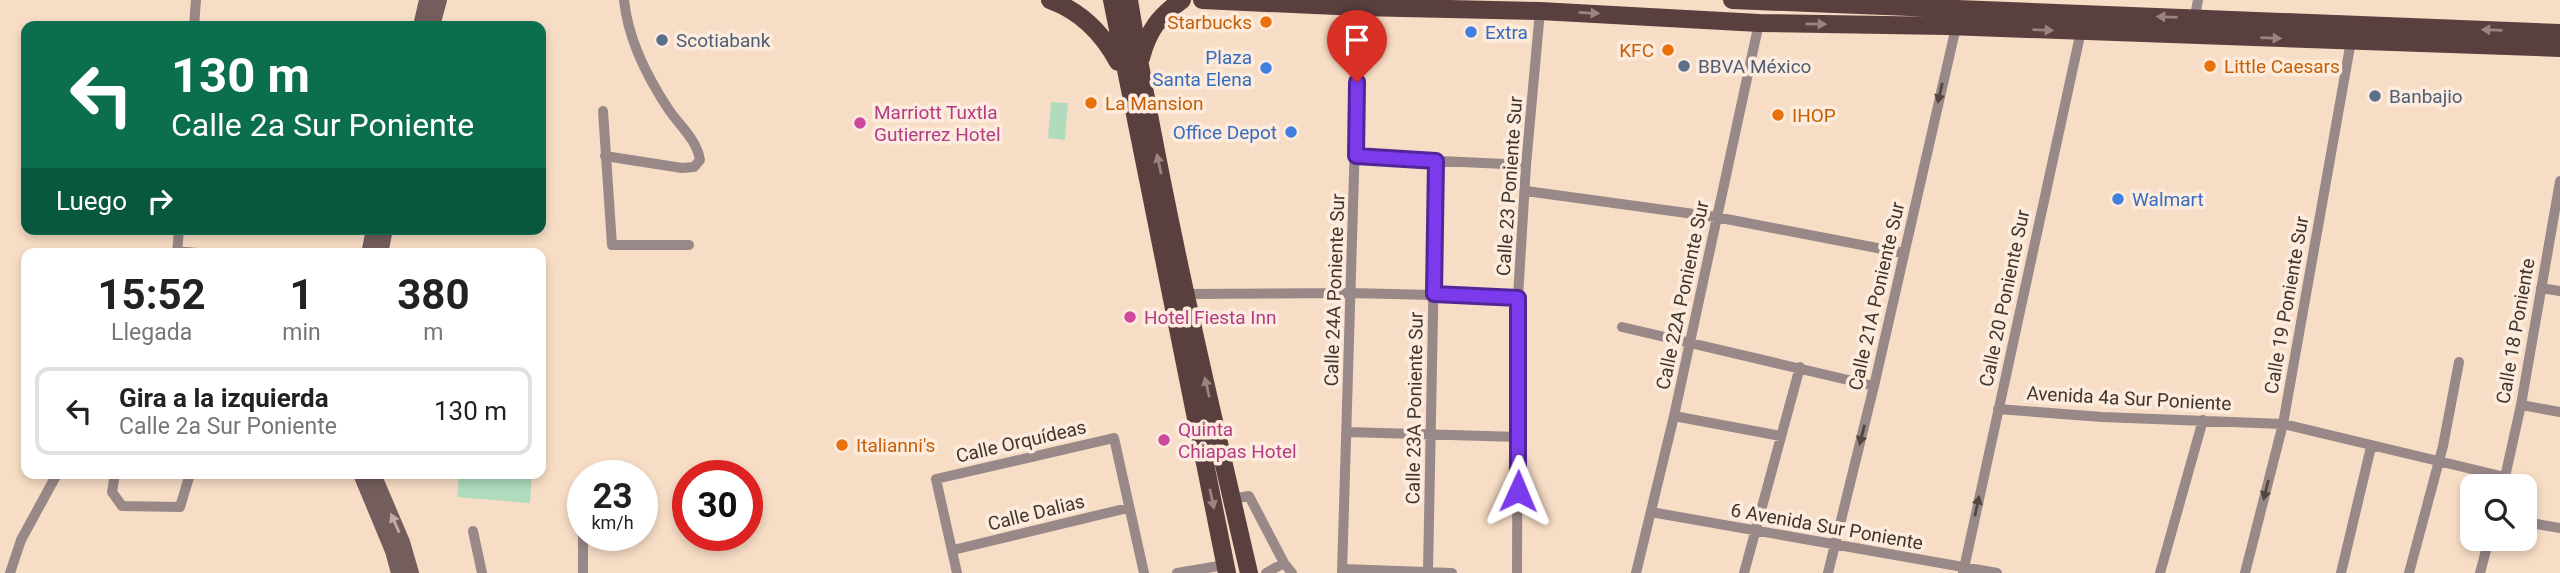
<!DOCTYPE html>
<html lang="es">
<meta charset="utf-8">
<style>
:root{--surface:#fff;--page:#f6f6f6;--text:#222;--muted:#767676;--line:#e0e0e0}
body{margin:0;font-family:Roboto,sans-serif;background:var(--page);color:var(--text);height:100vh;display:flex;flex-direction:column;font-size:26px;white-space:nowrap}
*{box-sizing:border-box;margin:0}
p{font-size:23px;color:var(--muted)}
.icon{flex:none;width:38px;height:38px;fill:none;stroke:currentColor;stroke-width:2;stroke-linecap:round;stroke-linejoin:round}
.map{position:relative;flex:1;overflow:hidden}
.drawer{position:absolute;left:21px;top:248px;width:525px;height:231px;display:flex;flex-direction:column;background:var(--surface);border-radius:14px;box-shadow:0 4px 10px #0003}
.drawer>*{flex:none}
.guide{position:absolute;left:21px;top:21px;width:525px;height:214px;border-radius:14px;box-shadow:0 4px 10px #0003;background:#0b6e4f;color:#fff;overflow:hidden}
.fabs{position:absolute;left:2460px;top:474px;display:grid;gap:14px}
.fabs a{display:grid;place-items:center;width:77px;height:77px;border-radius:14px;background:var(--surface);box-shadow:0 4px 10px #0003;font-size:35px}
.speed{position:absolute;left:567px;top:460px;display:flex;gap:14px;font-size:35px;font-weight:700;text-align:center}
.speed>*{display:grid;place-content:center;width:91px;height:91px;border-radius:50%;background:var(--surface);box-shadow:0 4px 10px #0003;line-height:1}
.speed small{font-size:18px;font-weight:400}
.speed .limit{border:10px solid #d22;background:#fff;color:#111}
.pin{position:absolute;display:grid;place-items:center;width:60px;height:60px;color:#fff;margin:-72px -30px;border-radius:50% 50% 50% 0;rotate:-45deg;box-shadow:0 0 7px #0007}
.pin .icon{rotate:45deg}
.me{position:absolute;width:77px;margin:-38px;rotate:1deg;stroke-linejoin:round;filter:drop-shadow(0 0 5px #0008)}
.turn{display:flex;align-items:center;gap:24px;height:147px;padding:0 35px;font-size:32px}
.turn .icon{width:91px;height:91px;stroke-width:2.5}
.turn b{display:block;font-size:49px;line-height:60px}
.then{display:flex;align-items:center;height:66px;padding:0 35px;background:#0003;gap:14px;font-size:26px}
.eta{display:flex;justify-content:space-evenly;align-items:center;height:119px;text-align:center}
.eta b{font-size:42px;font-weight:700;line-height:49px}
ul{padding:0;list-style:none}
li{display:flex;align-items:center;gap:21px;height:88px;margin:0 14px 10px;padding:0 21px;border:4px solid var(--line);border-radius:14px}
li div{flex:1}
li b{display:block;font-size:26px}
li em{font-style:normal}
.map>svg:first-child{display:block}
</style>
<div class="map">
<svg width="2560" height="573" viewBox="0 0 2560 573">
<rect width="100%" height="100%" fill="#f8ddc6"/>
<!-- green -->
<path fill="#b0dcbd" d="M1051,102L1068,103L1065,140L1048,138Z
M459,474H532L530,503L457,497Z"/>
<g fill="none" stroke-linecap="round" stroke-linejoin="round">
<!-- street -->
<path stroke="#988887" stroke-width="10" d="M2194,21L2198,0
M194,26L196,0
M603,111L612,245H689
M605,156L682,168L694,167L700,160C697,140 680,126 669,110C647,77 628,40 624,0
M1356,157L1526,165
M1526,191L1716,217L1903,253
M177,251L206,254
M177,254L179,229
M2541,288L2560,291
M1186,294L1349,293L1518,297
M1622,327L1874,386
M2521,405L2560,412
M1998,409L2102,417L2283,424L2505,477
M1674,416L1781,436
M1347,432L1519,437
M115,474L112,492L122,506L180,507L190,474
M2503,486L2521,405L2560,181
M1232,499L1249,496L1284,563
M1651,512L1997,573
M2525,522L2560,528
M473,531L482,573
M953,550L1128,508
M1342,569L1452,573
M1428,571L1436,161
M10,573L21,540L57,474
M583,573V536
M957,573L936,479L1114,438L1144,573
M1177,573L1225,565
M1266,573L1284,563L1292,573
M1342,573L1359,7
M1517,573L1518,297L1526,165L1540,11
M1636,573L1674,416L1759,23
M1744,573L1800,367
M1828,573L1874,386L1956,27
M1963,573L2081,31
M2160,573L2203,420
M2245,573L2283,424L2351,41
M2341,573L2371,447
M2409,573L2443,446L2459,362
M2480,573L2489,539"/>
<!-- secondary -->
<path stroke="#745d5d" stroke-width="14" d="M420,26L426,0
M433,26L440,0
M368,254L373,229
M381,254L386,229
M360,474L392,551L398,573
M374,474L403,542L412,573"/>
<!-- primary -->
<path stroke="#5a3f3f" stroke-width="18" d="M1050,0C1080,11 1103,34 1118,62
M1112,0L1227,573
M1129,0C1160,193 1205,383 1249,573
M1202,0L1359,7L1540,11L1759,23L1947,26L2560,48
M1732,0L2560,33
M1141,58C1148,31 1159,16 1182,0"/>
</g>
<!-- one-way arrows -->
<defs><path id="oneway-solid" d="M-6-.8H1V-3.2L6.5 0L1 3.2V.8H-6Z" transform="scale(1.75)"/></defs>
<g fill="#9b847f">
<use href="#oneway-solid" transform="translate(1589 13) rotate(3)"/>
<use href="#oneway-solid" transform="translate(2167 17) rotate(-178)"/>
<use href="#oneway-solid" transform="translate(1816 24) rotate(1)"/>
<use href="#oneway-solid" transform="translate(2043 30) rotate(2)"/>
<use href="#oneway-solid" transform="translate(2492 30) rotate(-178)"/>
<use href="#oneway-solid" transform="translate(2271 38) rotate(2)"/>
<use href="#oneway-solid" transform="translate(1159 164) rotate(-102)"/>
<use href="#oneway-solid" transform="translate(1207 387) rotate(-103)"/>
<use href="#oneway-solid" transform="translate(1212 499) rotate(78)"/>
</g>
<g fill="#52463f">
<use href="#oneway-solid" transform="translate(1940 93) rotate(103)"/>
<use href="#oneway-solid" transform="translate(1862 435) rotate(104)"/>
<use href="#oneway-solid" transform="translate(2266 490) rotate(104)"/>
<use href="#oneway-solid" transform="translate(1977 506) rotate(-78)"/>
</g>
<use fill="#bfaca4" href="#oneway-solid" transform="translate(395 523) rotate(-114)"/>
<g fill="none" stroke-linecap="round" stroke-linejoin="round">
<defs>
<path id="route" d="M1357,82L1356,156L1436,161L1434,294L1518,298V491"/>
</defs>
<!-- route casing -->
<use href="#route" stroke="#51269a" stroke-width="18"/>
<!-- route -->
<use href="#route" stroke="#7c3aed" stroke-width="12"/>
</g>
<!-- markers -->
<g fill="#e8710a" stroke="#fdecde" stroke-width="2.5">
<circle cx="1266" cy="22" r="7"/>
<circle cx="1668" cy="50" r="7"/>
<circle cx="2210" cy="66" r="7"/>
<circle cx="1091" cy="103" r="7"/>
<circle cx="1778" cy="115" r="7"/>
<circle cx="842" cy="445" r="7"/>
</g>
<g fill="#3f7fe0" stroke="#fdecde" stroke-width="2.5">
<circle cx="1471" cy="32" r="7"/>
<circle cx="1266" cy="68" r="7"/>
<circle cx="1291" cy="132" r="7"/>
<circle cx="2118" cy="199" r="7"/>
</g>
<g fill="#5c6f8a" stroke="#fdecde" stroke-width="2.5">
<circle cx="662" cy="40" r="7"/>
<circle cx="1684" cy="66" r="7"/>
<circle cx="2375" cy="96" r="7"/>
</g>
<g fill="#d1479c" stroke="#fdecde" stroke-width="2.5">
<circle cx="860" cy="123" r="7"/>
<circle cx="1130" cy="317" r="7"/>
<circle cx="1164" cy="440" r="7"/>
</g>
<g text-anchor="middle" stroke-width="7" stroke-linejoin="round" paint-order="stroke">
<!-- food labels -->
<g font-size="19" fill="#c56008" stroke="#fdecde" text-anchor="start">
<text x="1252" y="29" text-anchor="end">Starbucks</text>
<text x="1654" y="57" text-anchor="end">KFC</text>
<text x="2224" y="73">Little Caesars</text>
<text x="1105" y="110">La Mansion</text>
<text x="1792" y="122">IHOP</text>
<text x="856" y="452">Italianni's</text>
</g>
<!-- shop labels -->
<g font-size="19" fill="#366cbe" stroke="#fdecde" text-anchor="start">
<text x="1485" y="39">Extra</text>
<text x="1252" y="64" text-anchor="end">Plaza<tspan x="1252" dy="22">Santa Elena</tspan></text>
<text x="1277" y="139" text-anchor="end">Office Depot</text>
<text x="2132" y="206">Walmart</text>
</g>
<!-- service labels -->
<g font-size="19" fill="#4e5e75" stroke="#fdecde" text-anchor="start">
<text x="676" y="47">Scotiabank</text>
<text x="1698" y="73">BBVA México</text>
<text x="2389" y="103">Banbajio</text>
</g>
<!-- hotel labels -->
<g font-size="19" fill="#b23c85" stroke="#fdecde" text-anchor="start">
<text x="874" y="119">Marriott Tuxtla<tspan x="874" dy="22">Gutierrez Hotel</tspan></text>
<text x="1144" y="324">Hotel Fiesta Inn</text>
<text x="1178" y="436">Quinta<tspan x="1178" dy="22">Chiapas Hotel</tspan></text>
</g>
<!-- street labels -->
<g font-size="19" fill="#40362d" stroke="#fdecde">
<text transform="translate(1509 186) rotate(-86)" y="7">Calle 23 Poniente Sur</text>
<text transform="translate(1334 290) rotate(-88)" y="7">Calle 24A Poniente Sur</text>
<text transform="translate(1682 295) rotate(-78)" y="7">Calle 22A Poniente Sur</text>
<text transform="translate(1876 296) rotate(-77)" y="7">Calle 21A Poniente Sur</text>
<text transform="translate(2004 298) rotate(-78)" y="7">Calle 20 Poniente Sur</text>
<text transform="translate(2286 305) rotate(-80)" y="7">Calle 19 Poniente Sur</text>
<text transform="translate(2515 331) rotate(-80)" y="7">Calle 18 Poniente</text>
<text transform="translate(2129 398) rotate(3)" y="7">Avenida 4a Sur Poniente</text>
<text transform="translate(1414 408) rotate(-89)" y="7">Calle 23A Poniente Sur</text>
<text transform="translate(1021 441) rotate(-13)" y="7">Calle Orquídeas</text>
<text transform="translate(1036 512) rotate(-14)" y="7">Calle Dalias</text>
<text transform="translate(1827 526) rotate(10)" y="7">6 Avenida Sur Poniente</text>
</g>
</g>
</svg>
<div class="fabs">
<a><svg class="icon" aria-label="search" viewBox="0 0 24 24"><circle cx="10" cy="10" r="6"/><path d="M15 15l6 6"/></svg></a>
</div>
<div class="speed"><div>23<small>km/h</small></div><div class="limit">30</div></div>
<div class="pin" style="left:1357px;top:82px;background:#d93025"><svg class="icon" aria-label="arrive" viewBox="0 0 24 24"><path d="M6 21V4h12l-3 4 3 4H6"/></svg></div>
<svg class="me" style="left:1518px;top:491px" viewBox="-20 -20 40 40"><path d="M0-17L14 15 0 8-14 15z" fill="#7c3aed" stroke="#fff" stroke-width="4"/></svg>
<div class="guide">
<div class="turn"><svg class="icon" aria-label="left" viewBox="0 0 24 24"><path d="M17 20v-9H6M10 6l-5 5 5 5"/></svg><div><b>130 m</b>Calle 2a Sur Poniente</div></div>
<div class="then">Luego<svg class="icon" aria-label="right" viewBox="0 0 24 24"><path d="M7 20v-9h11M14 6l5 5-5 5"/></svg></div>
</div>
<section class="drawer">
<div class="eta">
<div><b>15:52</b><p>Llegada</p></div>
<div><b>1</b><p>min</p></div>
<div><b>380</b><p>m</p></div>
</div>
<ul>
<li><svg class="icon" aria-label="left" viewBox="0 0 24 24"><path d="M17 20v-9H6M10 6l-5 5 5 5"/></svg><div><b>Gira a la izquierda</b><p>Calle 2a Sur Poniente</p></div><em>130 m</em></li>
</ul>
</section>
</div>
